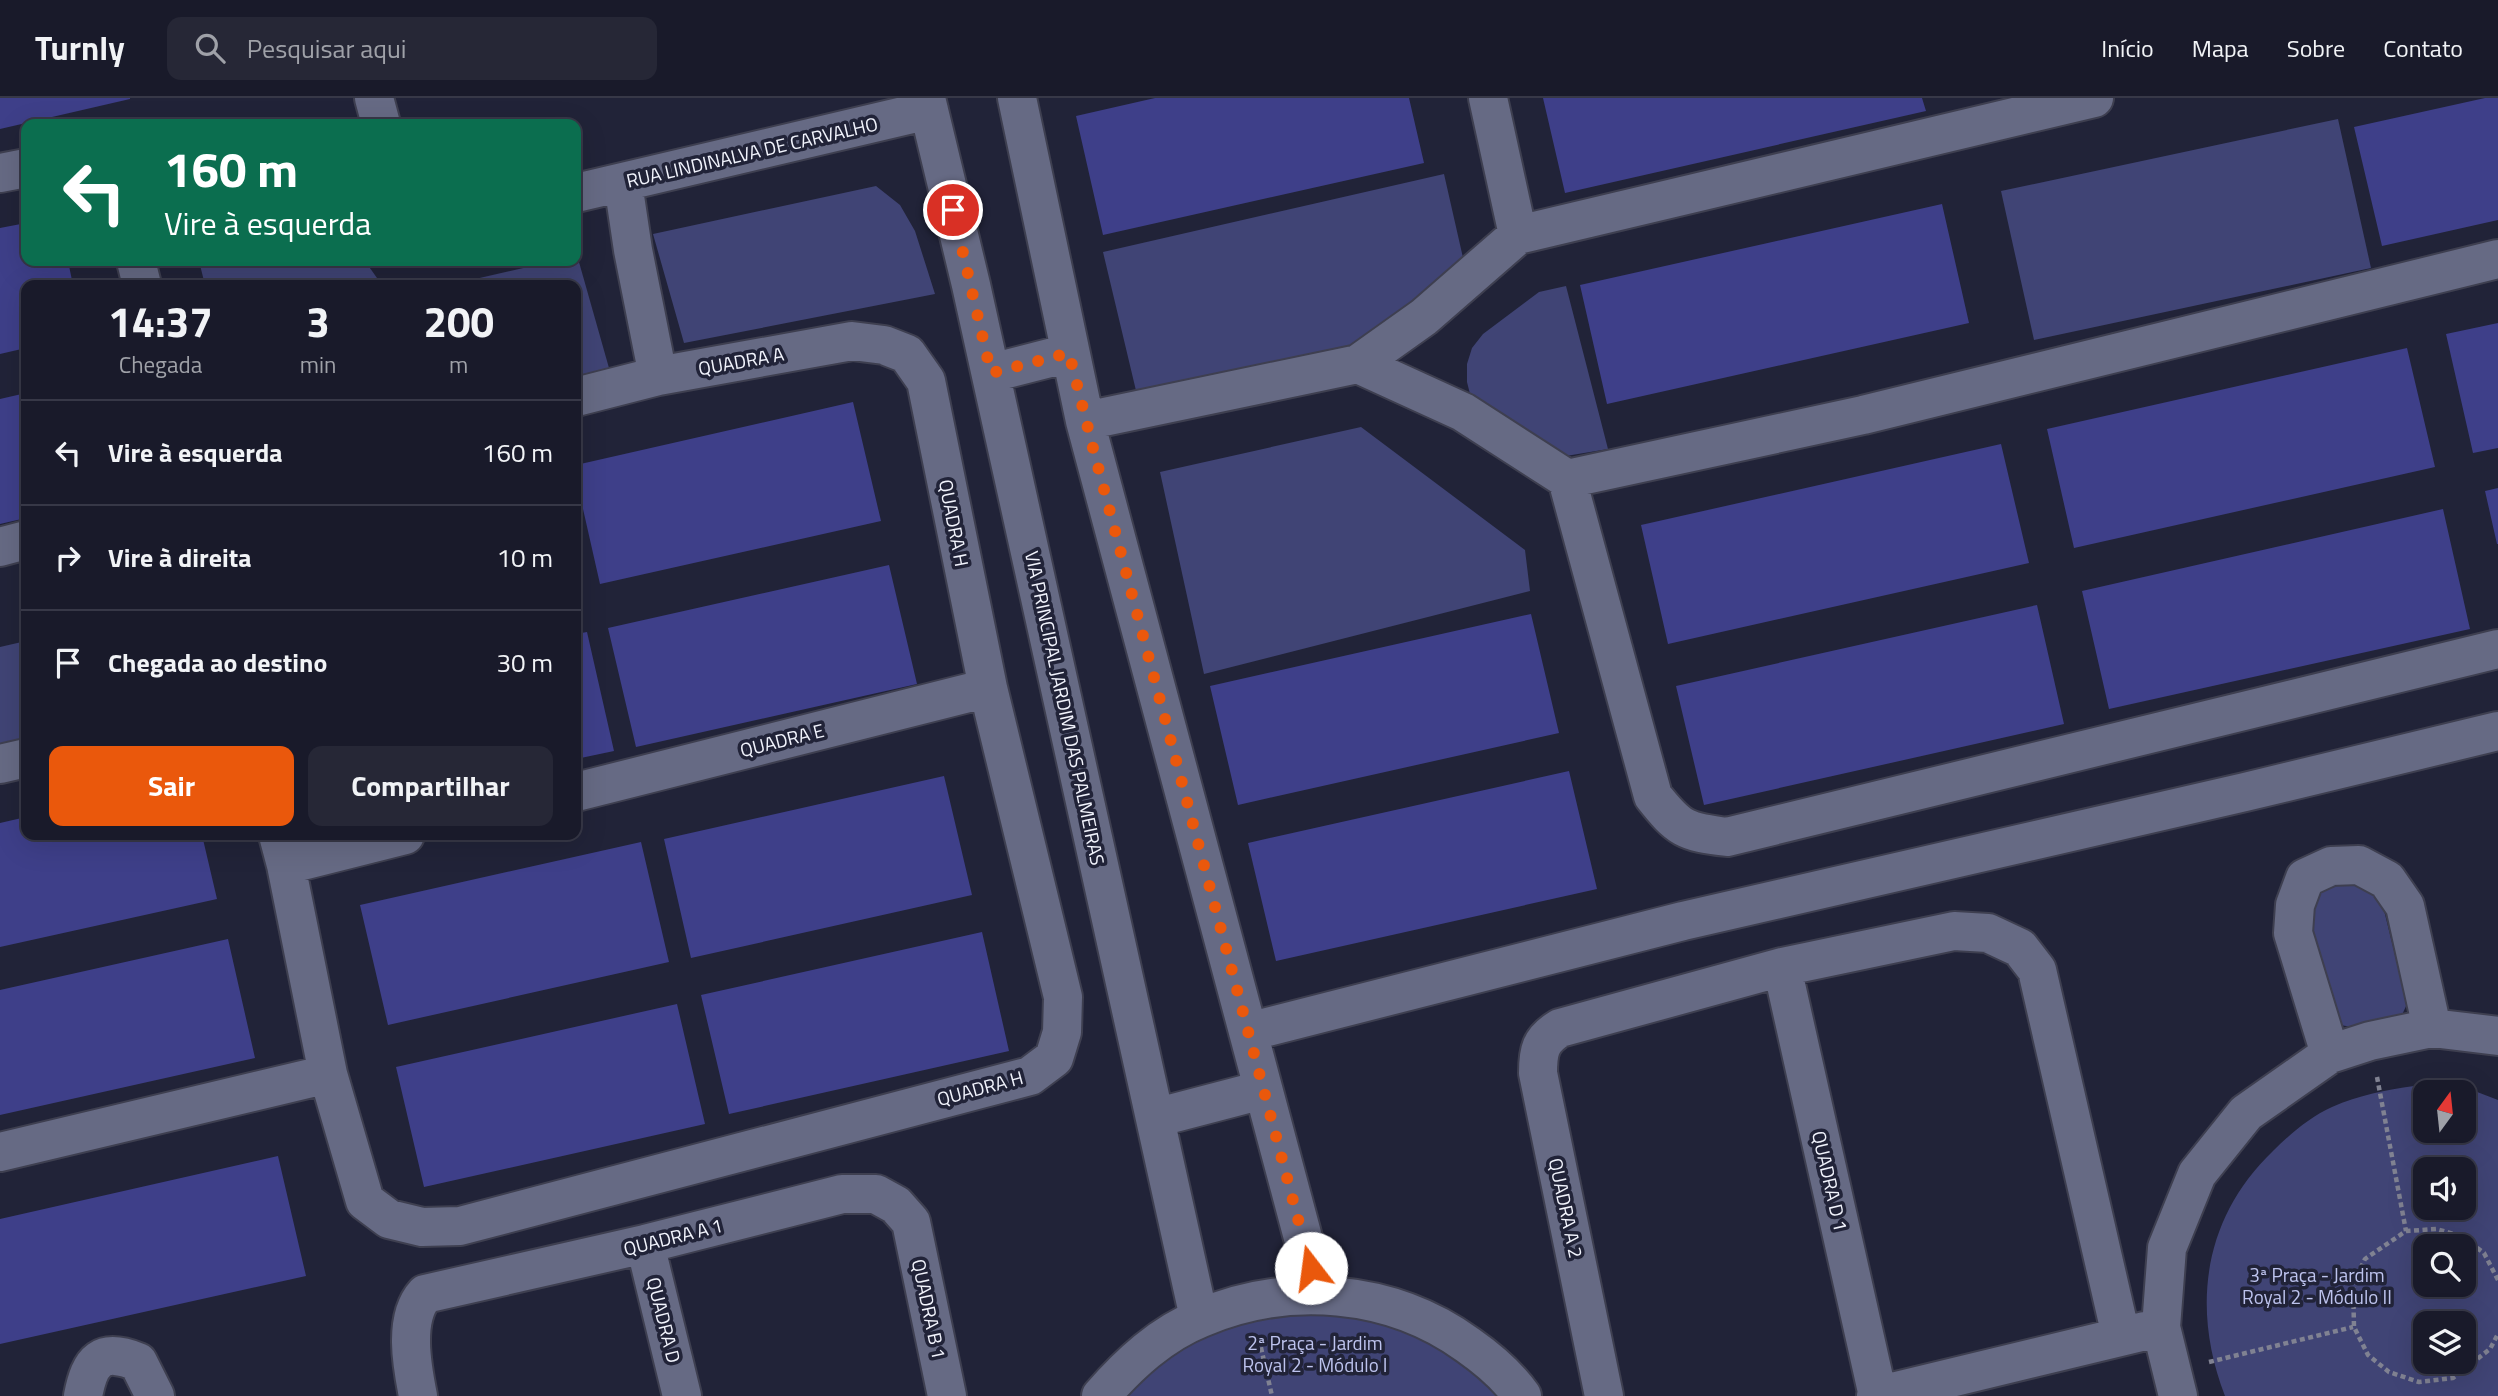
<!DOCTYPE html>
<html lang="pt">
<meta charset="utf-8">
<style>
:root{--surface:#191a2a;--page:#262736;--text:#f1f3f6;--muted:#9fa1a8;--line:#373847;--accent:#ea580c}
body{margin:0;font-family:"Titillium Web",sans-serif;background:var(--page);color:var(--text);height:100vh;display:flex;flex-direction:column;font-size:26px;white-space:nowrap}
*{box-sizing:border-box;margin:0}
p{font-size:23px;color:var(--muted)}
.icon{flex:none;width:38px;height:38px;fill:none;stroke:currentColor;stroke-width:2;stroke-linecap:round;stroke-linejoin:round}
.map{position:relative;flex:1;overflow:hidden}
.details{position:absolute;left:21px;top:182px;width:560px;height:560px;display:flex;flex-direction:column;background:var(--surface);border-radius:14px;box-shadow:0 7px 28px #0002,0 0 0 2px var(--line)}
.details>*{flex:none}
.guide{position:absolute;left:21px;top:21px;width:560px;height:147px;border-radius:14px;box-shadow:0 7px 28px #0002,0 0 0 2px var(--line);background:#0b6e4f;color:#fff;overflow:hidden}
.needle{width:46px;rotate:15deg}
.fabs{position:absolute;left:2413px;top:982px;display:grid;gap:14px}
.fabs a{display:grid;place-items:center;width:63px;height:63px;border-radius:14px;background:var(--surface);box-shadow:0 7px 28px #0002,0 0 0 2px var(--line);font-size:35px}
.pin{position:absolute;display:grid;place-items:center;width:60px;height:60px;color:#fff;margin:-30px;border:4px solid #fff;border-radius:50%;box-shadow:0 2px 7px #0007}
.me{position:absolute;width:77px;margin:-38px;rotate:345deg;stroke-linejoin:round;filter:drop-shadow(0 0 5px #0008)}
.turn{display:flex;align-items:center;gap:24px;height:147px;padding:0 28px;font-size:32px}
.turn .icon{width:91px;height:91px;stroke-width:2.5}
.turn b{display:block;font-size:49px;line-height:60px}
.eta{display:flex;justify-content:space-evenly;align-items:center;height:119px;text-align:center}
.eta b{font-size:42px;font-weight:700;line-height:49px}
.primary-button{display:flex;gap:14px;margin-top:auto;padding:14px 28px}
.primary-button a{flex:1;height:80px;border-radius:14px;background:var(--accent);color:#fff;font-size:28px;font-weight:700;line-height:80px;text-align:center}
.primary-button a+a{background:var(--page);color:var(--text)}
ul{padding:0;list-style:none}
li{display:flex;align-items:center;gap:21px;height:105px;padding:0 28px;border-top:2px solid var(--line)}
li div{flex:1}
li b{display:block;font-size:26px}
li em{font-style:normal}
header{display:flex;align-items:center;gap:42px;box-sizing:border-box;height:98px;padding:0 35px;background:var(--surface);border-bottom:2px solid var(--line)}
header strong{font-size:33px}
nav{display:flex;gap:38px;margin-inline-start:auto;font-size:24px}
.search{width:490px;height:63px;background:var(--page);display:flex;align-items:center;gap:18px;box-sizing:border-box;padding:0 24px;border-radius:14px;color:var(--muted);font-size:26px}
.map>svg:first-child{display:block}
</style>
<header>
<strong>Turnly</strong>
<div class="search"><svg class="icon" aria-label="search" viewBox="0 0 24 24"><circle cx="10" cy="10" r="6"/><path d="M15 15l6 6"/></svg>Pesquisar aqui</div>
<nav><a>Início</a><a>Mapa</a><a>Sobre</a><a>Contato</a></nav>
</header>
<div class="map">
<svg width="2498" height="1298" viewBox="0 0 2498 1298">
<rect width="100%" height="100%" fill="#212338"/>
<!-- green -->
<path fill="#404475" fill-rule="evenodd" d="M2338,21L2371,170L2034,242L2001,93Z
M1444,76L1466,173L1386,247L1138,301L1103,154Z
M876,88L900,107L915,133L935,196L684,245L653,136Z
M577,157L609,270L576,278V187H449L554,163H576Z
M199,163H365L377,180L388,187H205Z
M1566,188L1608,351L1548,361L1471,300L1467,284V266L1472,250L1483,236L1539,194Z
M1361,329L1525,452L1530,493L1204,576L1160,374Z
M26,543V656L0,662V549Z
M2326,779L2371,789L2382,804L2407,906L2401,919L2364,931L2340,927L2330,914L2306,808Z
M2414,988L2472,992L2498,1002V1298H2225C2191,1210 2203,1120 2273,1053C2290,1036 2310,1019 2332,1009C2359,997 2386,992 2414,988ZM2426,994H2464V1032H2426ZM2426,1071H2464V1110H2426ZM2426,1148H2464V1186H2426ZM2426,1225H2464V1264H2426Z
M1298,1214L1356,1217L1412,1233L1462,1262L1502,1298H1128C1157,1264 1198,1239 1240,1224C1258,1218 1279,1217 1298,1214Z"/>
<!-- building -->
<path fill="#3e3f89" d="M0,0H130V1L0,31Z
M1155,0H1409L1424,65L1103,137L1076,18Z
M1543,0H1922L1926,13L1565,95Z
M2485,0H2498V122L2382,148L2354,29Z
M1942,106L1969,225L1607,306L1580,187Z
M26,125V163H68L73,187H26V250L0,256V130Z
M2498,225V350L2473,355L2446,236Z
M2407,250L2435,369L2074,450L2047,331Z
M26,295V420L0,426V301Z
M853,304L881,423L600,486L576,380V367Z
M2001,346L2029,465L1668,546L1641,427Z
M2498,390V446H2497L2485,393Z
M2443,411L2470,531L2109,611L2082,493Z
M889,467L917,586L636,649L608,530Z
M2037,507L2064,626L1704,707L1676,588Z
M1531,516L1559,635L1238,707L1210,588Z
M587,534L614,653L576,661V536Z
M1569,673L1597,791L1276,863L1248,745Z
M944,678L972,797L691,860L664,741Z
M26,719V737H202L217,801L0,849V725Z
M641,744L669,864L388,927L360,807Z
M982,834L1009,953L729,1016L701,897Z
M228,841L255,960L0,1017V892Z
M677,906L705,1026L424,1089L396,969Z
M278,1058L306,1178L0,1246V1121Z"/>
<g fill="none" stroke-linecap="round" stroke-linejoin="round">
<defs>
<path id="minor" d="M374,0L381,26
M926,0L971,187L1199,1220
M1017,0L1085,323L1318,1196
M1488,0L1518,137
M0,75L26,70
M623,85L633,152L658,278
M576,95L929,12
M136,163L142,187
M1358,266L1463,314L1567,381L1863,317L2498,161
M991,275L1069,255
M1085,323L1358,266L1424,219L1518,137L2094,0
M1567,381L1653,698C1679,731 1685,734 1727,739L2498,551
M0,449L26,442
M0,666L26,660
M576,694L988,590
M278,737L286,767L328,976L365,1103L389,1121L422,1129L460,1128L1030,978L1054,960L1062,934L1063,899L988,590L926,283L907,256L884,247L852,243L658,278L576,299
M286,767L405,737
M1782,869L1878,1298
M1248,934L1683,823L2245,694L2498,633
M2330,956L2293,835L2295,807L2305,780L2331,768L2359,767L2387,782L2405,808L2432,930
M1155,1020L1262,992
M0,1054L328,976
M645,1146L682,1298
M83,1298C90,1262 101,1249 138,1264L155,1298
M418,1298C412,1268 403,1220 425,1196L645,1146L842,1096H876L896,1107L911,1124L947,1298
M1101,1298C1129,1266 1161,1236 1201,1220C1288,1183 1391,1191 1468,1247C1488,1261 1508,1278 1522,1298
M1604,1298L1538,975C1538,953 1540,942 1560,930L1782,869L1954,833L1988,835L2020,850L2037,872L2121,1238
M1876,1298L2145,1233
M2178,1298L2161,1229L2167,1150L2197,1076L2246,1015L2330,956L2370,943L2432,930L2498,938"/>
</defs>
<!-- minor casing -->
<use href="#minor" stroke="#3e3f50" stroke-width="42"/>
<!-- path -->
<path stroke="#808292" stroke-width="4.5" stroke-dasharray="5 3.5" stroke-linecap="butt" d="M2377,979L2406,1133
M2498,1182L2484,1155L2461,1138L2436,1131L2406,1133L2365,1161L2353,1186L2354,1229L2368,1257L2389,1274L2419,1284L2453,1280L2490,1251L2498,1236
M1259,1241L1272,1298
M2209,1264L2353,1229"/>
<!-- minor -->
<use href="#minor" stroke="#666a84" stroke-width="38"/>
</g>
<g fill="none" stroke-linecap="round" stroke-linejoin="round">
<!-- route -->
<path stroke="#ea580c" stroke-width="12" stroke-dasharray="0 21.6" d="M953,112L991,275L1069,255L1093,350L1311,1170"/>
</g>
<g text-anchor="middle" stroke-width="7" stroke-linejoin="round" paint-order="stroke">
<!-- street labels -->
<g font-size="19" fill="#f2f4fd" stroke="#212338">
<text transform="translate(752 54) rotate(-13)" y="7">RUA LINDINALVA DE CARVALHO</text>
<text transform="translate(741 263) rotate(-10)" y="7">QUADRA A</text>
<text transform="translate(954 425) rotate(79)" y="7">QUADRA H</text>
<text transform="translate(1065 610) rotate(78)" y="7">VIA PRINCIPAL JARDIM DAS PALMEIRAS</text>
<text transform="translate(782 642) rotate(-14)" y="7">QUADRA E</text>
<text transform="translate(980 990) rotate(-15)" y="7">QUADRA H</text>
<text transform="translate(1830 1083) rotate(77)" y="7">QUADRA D 1</text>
<text transform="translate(1566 1110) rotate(78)" y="7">QUADRA A 2</text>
<text transform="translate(673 1139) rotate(-14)" y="7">QUADRA A 1</text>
<text transform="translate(929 1211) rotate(78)" y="7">QUADRA B 1</text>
<text transform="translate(664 1222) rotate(76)" y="7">QUADRA D</text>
</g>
<!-- park labels -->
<g font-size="19" fill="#bdc3ee" stroke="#212338">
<text x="2317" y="1184">3ª Praça - Jardim<tspan x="2317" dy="22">Royal 2 - Módulo II</tspan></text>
<text x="1315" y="1252">2ª Praça - Jardim<tspan x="1315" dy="22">Royal 2 - Módulo I</tspan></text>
</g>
</g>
</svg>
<div class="fabs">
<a><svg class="needle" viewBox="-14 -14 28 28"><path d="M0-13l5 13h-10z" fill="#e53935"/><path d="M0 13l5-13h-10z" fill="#9fa1a8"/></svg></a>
<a><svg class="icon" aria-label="sound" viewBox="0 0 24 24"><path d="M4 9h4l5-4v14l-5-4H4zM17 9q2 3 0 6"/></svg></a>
<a><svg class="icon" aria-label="search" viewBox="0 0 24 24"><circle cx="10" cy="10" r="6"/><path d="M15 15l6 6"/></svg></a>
<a><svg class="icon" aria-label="layers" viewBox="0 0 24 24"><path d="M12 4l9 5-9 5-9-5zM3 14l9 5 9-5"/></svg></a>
</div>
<div class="pin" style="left:953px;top:112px;background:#d93025"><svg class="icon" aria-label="arrive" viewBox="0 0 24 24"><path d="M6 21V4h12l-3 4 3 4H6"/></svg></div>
<svg class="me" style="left:1311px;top:1170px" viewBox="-20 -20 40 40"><circle r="19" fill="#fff"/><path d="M0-13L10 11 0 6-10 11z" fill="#ea580c"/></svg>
<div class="guide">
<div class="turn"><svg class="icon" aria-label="left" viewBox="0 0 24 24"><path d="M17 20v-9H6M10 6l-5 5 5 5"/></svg><div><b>160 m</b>Vire à esquerda</div></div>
</div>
<section class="details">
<div class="eta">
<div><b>14:37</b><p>Chegada</p></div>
<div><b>3</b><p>min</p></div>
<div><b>200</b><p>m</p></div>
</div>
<ul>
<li><svg class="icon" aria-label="left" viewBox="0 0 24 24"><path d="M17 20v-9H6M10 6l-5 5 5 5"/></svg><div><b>Vire à esquerda</b></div><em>160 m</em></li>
<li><svg class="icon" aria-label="right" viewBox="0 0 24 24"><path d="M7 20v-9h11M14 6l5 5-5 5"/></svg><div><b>Vire à direita</b></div><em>10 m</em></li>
<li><svg class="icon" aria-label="arrive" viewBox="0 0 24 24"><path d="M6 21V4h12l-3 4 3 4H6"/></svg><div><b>Chegada ao destino</b></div><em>30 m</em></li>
</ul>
<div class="primary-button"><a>Sair</a><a>Compartilhar</a></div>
</section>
</div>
